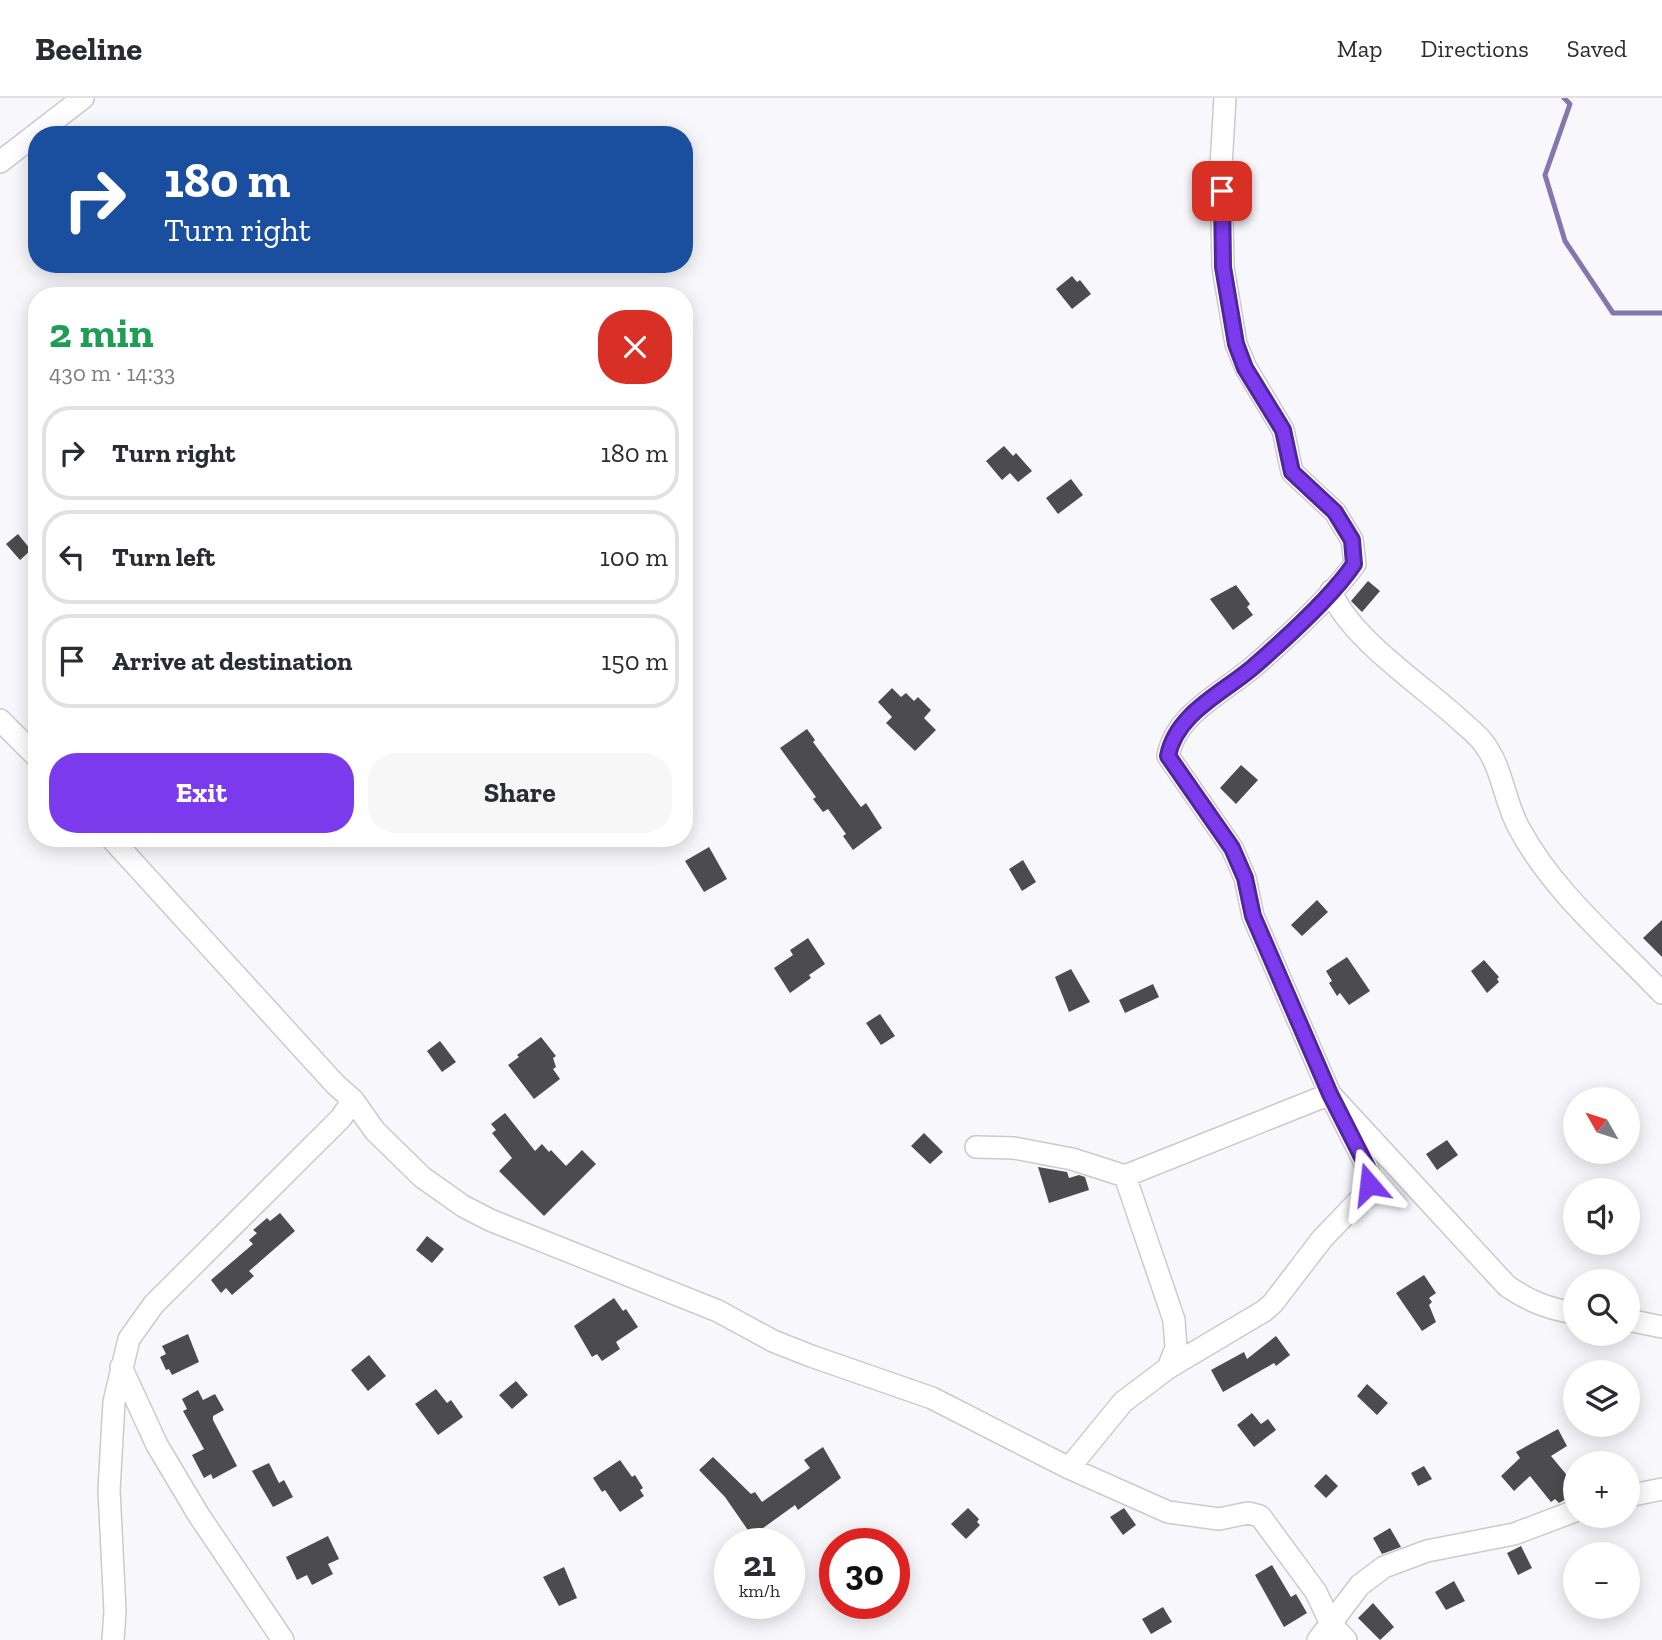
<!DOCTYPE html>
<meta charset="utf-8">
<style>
:root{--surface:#fff;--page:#f7f7f7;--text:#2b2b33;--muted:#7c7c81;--line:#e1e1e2;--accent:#7c3aed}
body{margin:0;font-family:"Zilla Slab",serif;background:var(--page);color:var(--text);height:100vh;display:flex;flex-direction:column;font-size:26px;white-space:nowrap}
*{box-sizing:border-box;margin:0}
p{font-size:23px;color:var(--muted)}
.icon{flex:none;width:38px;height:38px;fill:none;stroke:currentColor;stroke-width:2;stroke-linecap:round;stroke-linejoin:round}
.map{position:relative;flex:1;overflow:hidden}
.sheet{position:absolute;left:28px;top:189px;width:665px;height:560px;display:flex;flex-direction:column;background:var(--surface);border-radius:28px;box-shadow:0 4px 18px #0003}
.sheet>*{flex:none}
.top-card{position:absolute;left:28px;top:28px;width:665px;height:147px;border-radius:28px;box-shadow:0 4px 18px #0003;background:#1a4fa0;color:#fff;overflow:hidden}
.needle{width:46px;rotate:309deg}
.buttons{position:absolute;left:1563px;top:989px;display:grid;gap:14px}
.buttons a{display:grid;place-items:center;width:77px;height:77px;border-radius:50%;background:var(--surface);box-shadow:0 4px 18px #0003;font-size:35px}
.speed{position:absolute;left:714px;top:1430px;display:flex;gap:14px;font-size:35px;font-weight:700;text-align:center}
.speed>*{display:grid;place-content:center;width:91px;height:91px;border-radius:50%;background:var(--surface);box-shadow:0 4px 18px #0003;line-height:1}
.speed small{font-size:18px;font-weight:400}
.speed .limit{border:10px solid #d22;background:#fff;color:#111}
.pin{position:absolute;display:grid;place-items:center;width:60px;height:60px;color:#fff;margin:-30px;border-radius:14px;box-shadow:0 4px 10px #0006}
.me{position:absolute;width:77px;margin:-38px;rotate:343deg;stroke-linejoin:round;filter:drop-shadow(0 0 5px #0008)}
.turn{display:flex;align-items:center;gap:24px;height:147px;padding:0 21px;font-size:32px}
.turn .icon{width:91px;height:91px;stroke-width:2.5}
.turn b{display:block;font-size:49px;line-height:60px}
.round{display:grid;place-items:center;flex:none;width:74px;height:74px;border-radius:28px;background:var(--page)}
.headline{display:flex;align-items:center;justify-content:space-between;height:119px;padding:0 21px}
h1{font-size:42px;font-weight:700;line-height:52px;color:#1e9e55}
.button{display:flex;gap:14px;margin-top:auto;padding:14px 21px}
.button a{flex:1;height:80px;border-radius:28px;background:var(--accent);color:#fff;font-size:28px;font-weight:700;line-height:80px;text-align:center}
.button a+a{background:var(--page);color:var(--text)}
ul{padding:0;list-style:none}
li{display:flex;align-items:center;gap:21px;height:94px;margin:0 14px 10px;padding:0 7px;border:4px solid var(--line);border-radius:28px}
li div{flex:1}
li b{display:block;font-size:26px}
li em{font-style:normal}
header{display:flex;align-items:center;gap:42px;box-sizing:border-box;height:98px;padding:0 35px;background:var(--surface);border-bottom:2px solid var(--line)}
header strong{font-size:33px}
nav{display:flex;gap:38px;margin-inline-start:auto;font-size:24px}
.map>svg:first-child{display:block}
</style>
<header>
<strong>Beeline</strong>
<nav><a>Map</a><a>Directions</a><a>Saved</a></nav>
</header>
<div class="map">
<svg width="1662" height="1542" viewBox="0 0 1662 1542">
<rect width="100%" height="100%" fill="#f8f7fc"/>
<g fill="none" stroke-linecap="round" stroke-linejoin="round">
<!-- stream -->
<path stroke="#8577ae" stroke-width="5" d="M1564,0L1570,6L1545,77L1565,143L1613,215H1662"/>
</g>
<!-- building -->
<path fill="#4c4c4f" d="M1072,178L1077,184L1080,182L1091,196L1072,211L1056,191Z
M1004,348L1013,358L1016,355L1032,373L1018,384L1010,375L1002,382L986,363Z
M1071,381L1083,397L1058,416L1046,400Z
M18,436L31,452L20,462L6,446Z
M1368,483L1380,493L1362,514L1351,503Z
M1236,487L1250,506L1247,509L1253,517L1233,532L1210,501Z
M892,590L901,599L906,595L914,603L918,599L931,612L924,620L936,632L915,653L886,625L892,619L878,604Z
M807,631L815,642L813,644L861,709L866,705L882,730L853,752L843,738L846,736L828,711L823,714L813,701L816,699L780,650Z
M1241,667L1258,682L1236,706L1220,690Z
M709,749L727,781L704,794L685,763Z
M1023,762L1036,784L1022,793L1009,771Z
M1317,802L1328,814L1302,838L1291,827Z
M1662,822V859L1643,840Z
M808,840L825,866L809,877L811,880L790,895L774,870L793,857L790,852Z
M1347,859L1370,893L1349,907L1340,895L1337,898L1329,885L1332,883L1326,873Z
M1484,862L1499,879L1497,881L1499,884L1487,895L1471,873Z
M1071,871L1090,904L1069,914L1055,879Z
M1153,886L1159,899L1125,915L1119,902Z
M880,916L895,938L881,947L866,925Z
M541,939L556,958L553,960L556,969L553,971L560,981L534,1001L508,967L519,959L517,957Z
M440,943L456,964L442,974L427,953Z
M505,1015L535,1053L542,1046L549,1054L551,1052L566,1068L582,1052L596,1066L544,1118L499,1073L512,1060L492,1035L496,1032L491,1026Z
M924,1035L943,1054L930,1066L911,1048Z
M1447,1042L1458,1057L1437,1072L1426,1056Z
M1038,1069L1067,1074L1069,1080L1079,1077L1085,1079L1089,1092L1049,1105Z
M280,1115L295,1133L249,1173L254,1178L232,1197L226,1190L221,1195L211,1182L253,1146L249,1142L257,1135L253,1132L267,1120L270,1123Z
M427,1138L444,1151L432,1165L416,1152Z
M1424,1177L1436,1195L1429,1200L1432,1204L1429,1207L1436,1224L1422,1233L1396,1195Z
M614,1200L623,1213L626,1211L638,1229L616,1244L620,1251L602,1263L597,1256L592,1259L574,1228Z
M188,1236L199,1264L172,1277L169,1271L166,1272L160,1259L166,1256L162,1248Z
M1276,1238L1290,1257L1276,1268L1274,1265L1223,1294L1211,1272L1244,1254L1247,1261Z
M369,1257L386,1278L368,1293L351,1272Z
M516,1283L528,1297L512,1311L499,1297Z
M1367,1286L1388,1305L1377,1317L1357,1298Z
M436,1291L447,1305L451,1302L463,1319L438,1337L415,1306Z
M198,1292L203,1302L215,1296L224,1312L213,1318V1322L237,1368L213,1381L211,1376L204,1380L192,1357L204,1351L183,1313L187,1311L182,1301Z
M1252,1315L1261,1326L1268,1321L1276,1332L1254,1349L1237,1327Z
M1558,1331L1567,1348L1551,1358L1575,1387V1396L1559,1405L1555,1401L1551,1404L1530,1378L1514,1393L1501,1378L1520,1360L1516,1354Z
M823,1349L841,1380L798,1412L795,1407L752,1438L725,1399L699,1372L713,1359L751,1396L755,1394L762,1404L810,1370L804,1362Z
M620,1362L632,1379L635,1377L643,1390L640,1392L644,1398L620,1414L605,1392L602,1394L593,1380Z
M269,1365L279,1385L284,1382L293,1399L273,1409L252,1373Z
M1424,1368L1432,1381L1418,1388L1411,1375Z
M1326,1376L1338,1388L1326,1400L1314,1388Z
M968,1410L979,1421L977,1424L980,1427L966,1441L951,1426Z
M1124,1410L1136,1427L1123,1437L1110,1419Z
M1390,1430L1401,1449L1382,1456L1373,1440Z
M328,1438L339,1461L328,1466L333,1476L312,1487L307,1477L297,1482L286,1459Z
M1521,1448L1532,1470L1518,1477L1507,1455Z
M1272,1467L1291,1499L1296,1496L1307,1515L1284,1529L1255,1477Z
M564,1469L577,1500L559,1508L543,1479Z
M1454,1483L1465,1503L1446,1512L1435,1494Z
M1373,1505L1394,1529L1380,1542L1358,1520Z
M1163,1509L1172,1524L1151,1536L1142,1521Z"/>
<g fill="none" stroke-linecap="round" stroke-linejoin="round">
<defs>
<path id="minor" d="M1225,0L1221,68L1223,169L1236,246L1246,270L1283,332L1292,374L1335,414L1352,442L1355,466C1331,499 1283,543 1252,570C1221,596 1176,616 1168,658L1232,750L1245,780L1253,818L1330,996L1507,1188C1529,1203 1548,1211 1575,1215
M0,64L83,0
M1331,493C1349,540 1425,589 1462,624C1470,631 1479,638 1485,647C1503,672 1504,703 1519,730C1553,794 1613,843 1662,895
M0,622L37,659
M111,740L335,986L353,1002L375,1033L422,1079L463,1108L490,1122L718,1213L773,1243L811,1258L932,1300L1069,1370L1168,1414L1219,1421L1248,1415L1260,1418L1316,1494L1331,1526L1346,1542
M976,1049L1014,1050L1072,1061L1125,1078L1330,996L1368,1071L1367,1094L1322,1141L1273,1205L1264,1213L1168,1270L1123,1304L1069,1370
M1125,1078L1174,1222L1176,1250L1168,1270
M1628,1222L1662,1229
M121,1269L157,1347L198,1416L283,1542
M1628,1398L1662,1391
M113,1542L115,1513L109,1392L114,1304L129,1241L154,1206L341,1020L353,1002
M1318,1542L1360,1487L1384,1469L1427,1453L1514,1436L1575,1413"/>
</defs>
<!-- minor casing -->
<use href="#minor" stroke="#cbcace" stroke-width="24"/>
<!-- minor -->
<use href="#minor" stroke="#fff" stroke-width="21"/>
</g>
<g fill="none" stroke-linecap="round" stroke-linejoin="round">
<defs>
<path id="route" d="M1222,93L1223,169L1236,246L1245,270L1283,332L1292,374L1335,414L1352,442L1354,466C1332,499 1283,543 1252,570C1221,596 1176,616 1168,658L1232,750L1245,780L1253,818L1330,996L1368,1071L1369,1086"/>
</defs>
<!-- route casing -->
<use href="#route" stroke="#51269a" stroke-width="18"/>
<!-- route -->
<use href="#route" stroke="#7c3aed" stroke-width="12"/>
</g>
</svg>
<div class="buttons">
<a><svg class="needle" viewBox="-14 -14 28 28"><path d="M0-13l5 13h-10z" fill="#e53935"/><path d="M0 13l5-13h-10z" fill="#7c7c81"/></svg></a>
<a><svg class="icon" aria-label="sound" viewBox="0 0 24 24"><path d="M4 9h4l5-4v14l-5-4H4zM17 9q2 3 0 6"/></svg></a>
<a><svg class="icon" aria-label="search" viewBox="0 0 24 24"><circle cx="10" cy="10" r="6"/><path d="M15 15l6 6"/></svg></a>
<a><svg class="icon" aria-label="layers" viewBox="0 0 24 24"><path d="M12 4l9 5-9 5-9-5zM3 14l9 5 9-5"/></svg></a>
<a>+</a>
<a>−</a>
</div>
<div class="speed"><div>21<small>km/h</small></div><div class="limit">30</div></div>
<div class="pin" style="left:1222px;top:93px;background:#d93025"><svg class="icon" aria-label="arrive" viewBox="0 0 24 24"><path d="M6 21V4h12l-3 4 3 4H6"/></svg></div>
<svg class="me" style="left:1369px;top:1086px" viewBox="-20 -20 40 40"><path d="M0-17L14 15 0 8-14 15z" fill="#7c3aed" stroke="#fff" stroke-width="4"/></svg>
<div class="top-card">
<div class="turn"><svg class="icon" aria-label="right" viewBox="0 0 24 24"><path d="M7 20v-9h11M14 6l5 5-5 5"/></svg><div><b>180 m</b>Turn right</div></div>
</div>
<section class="sheet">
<div class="headline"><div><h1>2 min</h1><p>430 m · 14:33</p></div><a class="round" style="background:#d93025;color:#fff"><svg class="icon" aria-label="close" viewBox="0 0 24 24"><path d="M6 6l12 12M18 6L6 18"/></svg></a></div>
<ul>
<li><svg class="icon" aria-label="right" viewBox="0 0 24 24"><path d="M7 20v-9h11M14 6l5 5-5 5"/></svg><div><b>Turn right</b></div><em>180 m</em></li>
<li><svg class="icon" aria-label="left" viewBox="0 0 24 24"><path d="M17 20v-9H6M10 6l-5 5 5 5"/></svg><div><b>Turn left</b></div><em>100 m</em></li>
<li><svg class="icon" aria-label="arrive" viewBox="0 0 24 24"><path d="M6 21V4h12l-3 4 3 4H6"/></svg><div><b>Arrive at destination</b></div><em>150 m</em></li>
</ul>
<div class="button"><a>Exit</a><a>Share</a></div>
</section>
</div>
